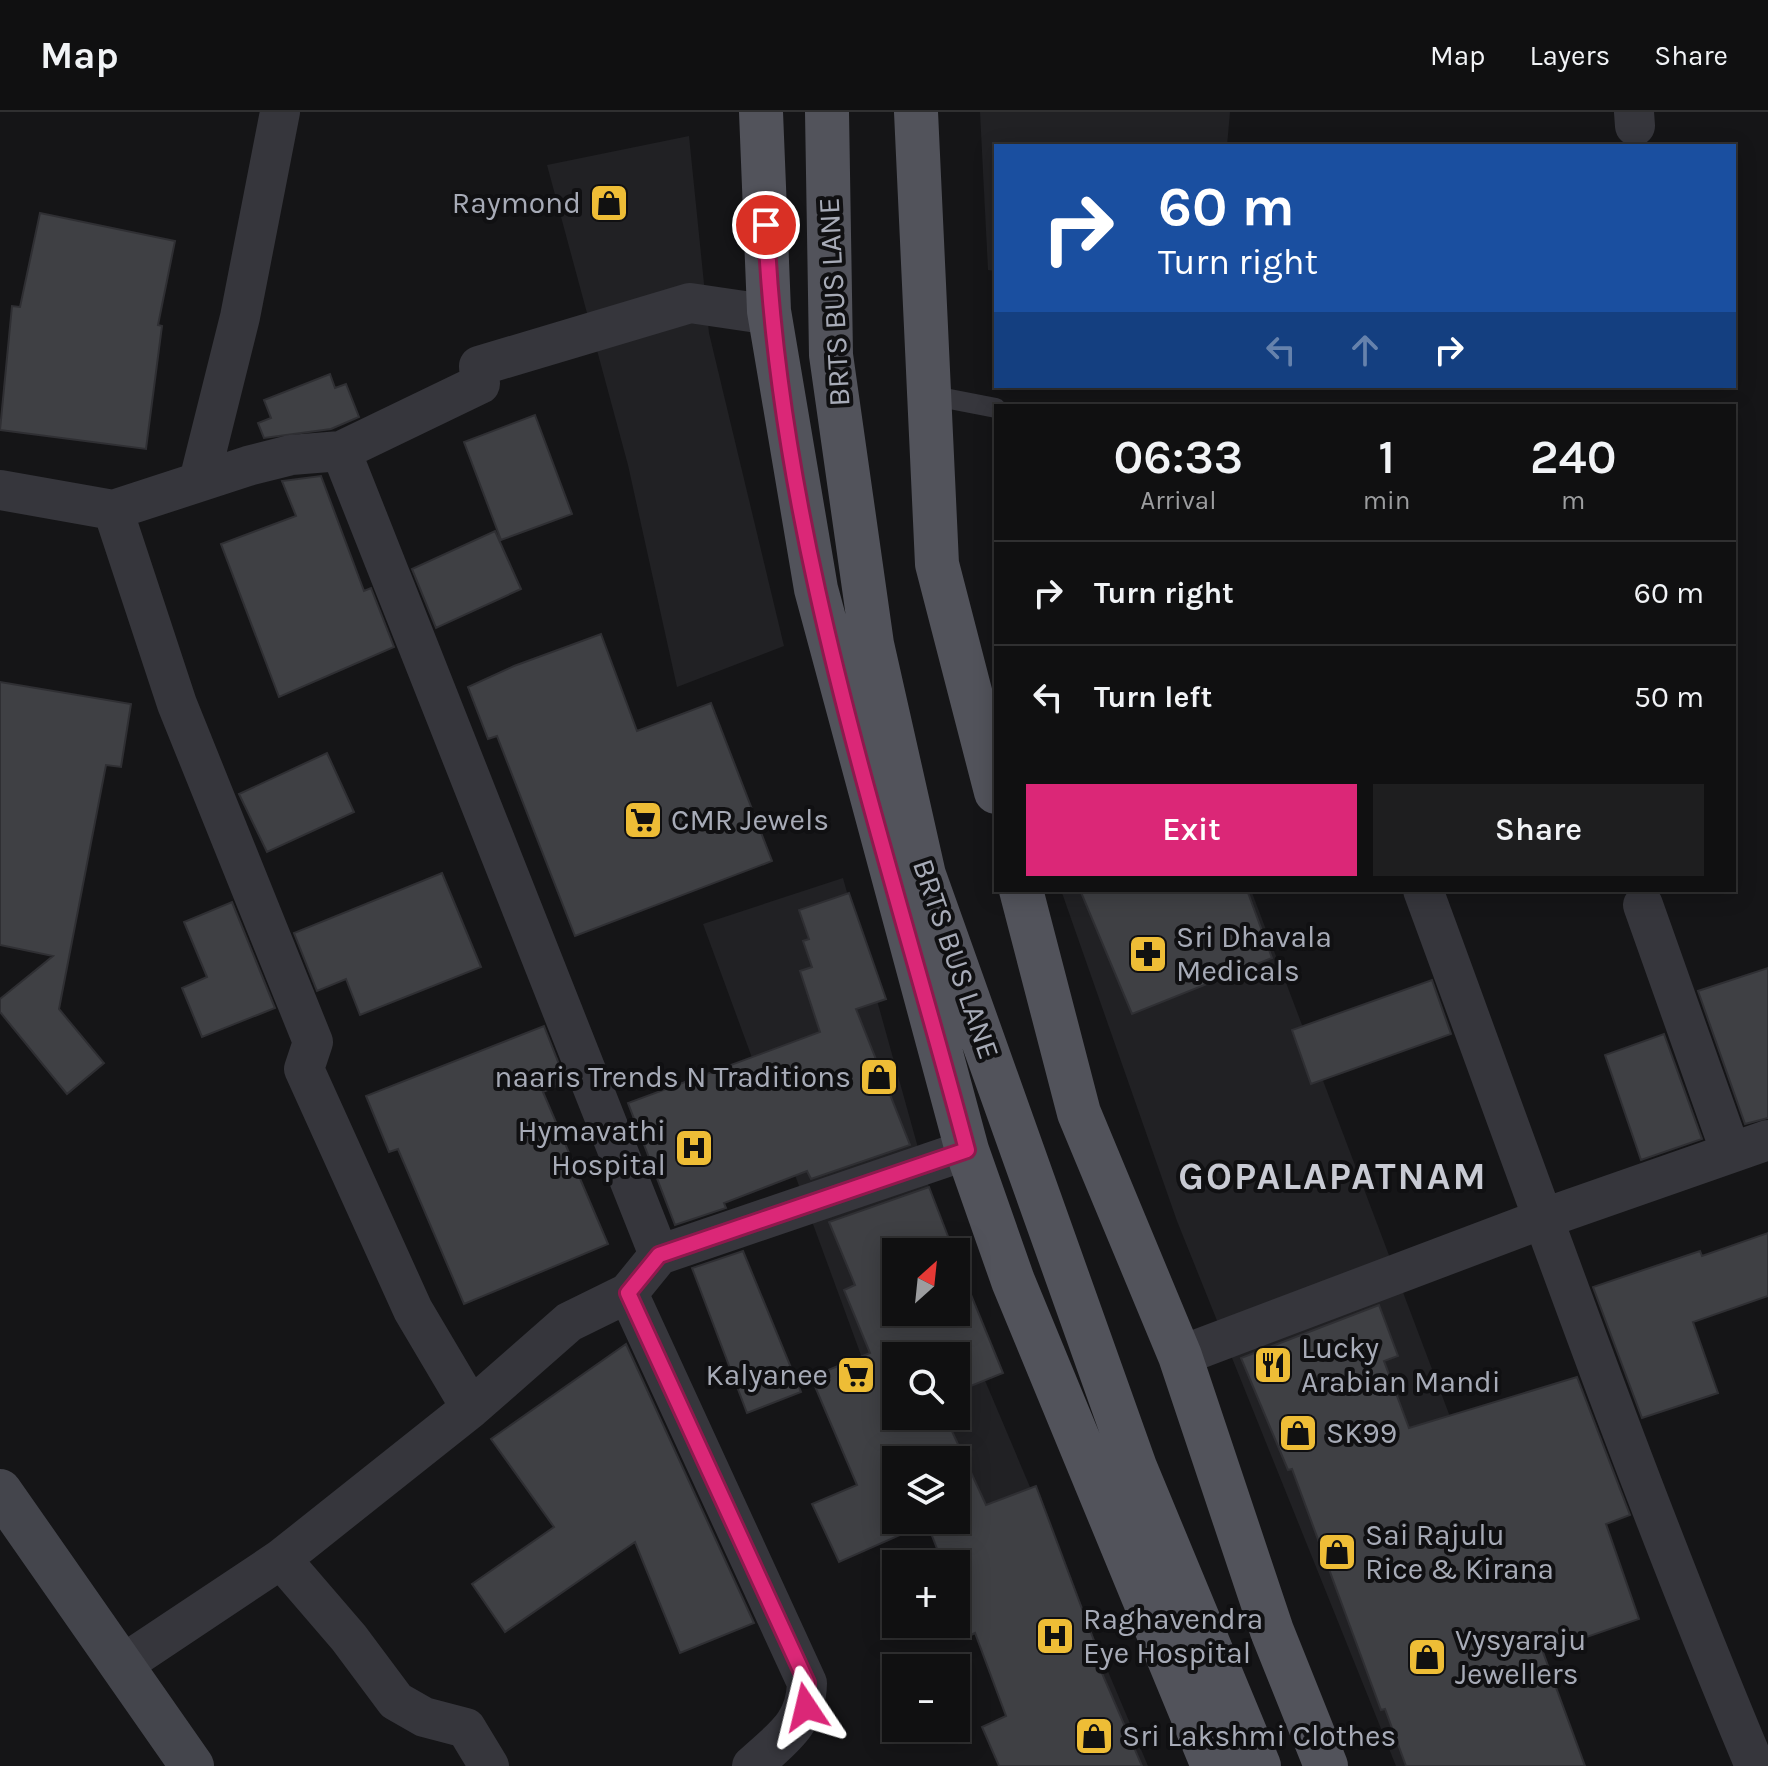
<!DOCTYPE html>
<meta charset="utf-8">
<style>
:root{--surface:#101011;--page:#1e1e1f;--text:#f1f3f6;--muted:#9c9d9f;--line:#303031;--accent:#db2777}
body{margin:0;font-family:Karla,sans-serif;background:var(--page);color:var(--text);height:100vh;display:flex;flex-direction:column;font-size:30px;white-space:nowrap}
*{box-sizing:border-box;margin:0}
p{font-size:26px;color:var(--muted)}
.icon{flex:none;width:44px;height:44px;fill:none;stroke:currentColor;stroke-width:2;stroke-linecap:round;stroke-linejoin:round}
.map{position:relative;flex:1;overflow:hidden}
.panel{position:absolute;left:994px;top:292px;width:742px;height:488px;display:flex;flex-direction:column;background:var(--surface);border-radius:0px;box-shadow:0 4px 20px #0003,0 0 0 2px var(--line)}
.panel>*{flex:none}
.hud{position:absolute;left:994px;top:32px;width:742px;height:244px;border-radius:0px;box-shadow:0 4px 20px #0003,0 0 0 2px var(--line);background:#1a4fa0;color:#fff;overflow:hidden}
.needle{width:52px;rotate:27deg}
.controls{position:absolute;left:882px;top:1126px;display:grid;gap:16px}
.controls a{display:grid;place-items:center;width:88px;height:88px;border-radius:0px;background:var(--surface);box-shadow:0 4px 20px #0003,0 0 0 2px var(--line);font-size:40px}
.pin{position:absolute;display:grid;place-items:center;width:68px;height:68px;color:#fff;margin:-34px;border:4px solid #fff;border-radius:50%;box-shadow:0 2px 8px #0007}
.me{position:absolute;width:88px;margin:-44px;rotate:350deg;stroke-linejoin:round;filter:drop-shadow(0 0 6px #0008)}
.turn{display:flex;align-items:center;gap:28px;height:168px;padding:0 32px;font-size:36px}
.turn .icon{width:104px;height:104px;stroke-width:2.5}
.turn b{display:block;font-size:56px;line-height:68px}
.lanes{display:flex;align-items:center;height:76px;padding:0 32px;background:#0003;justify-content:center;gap:40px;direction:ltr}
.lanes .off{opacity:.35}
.eta{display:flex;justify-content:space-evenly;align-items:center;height:136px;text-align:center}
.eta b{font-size:48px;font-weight:600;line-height:56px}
.cta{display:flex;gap:16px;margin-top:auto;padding:16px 32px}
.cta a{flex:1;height:92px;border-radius:0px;background:var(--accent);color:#fff;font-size:32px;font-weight:600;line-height:92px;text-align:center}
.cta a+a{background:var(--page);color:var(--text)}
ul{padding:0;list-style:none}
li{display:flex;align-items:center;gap:24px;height:104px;padding:0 32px;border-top:2px solid var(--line)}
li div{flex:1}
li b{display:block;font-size:30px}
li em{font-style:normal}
header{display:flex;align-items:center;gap:48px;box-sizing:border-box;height:112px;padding:0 40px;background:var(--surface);border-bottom:2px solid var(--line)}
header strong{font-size:38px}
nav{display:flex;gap:44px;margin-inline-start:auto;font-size:28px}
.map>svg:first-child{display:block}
</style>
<header>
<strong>Map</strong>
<nav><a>Map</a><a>Layers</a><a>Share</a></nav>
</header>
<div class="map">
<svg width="1768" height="1654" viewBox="0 0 1768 1654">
<rect width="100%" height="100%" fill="#151517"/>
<!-- built -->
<path fill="#212124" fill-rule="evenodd" d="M980,0H1230L1227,34H996V159L988,158Z
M689,24L709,221L784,534L677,575L628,353L547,53Z
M843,766L947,1140H896V1200H956L1148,1654H1045L956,1452V1348L891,1325L703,812ZM896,1244H956V1304H896Z
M1061,778H1251L1582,1654H1396L1177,1109Z"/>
<!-- building -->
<path fill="#3f4044" stroke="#2f2f33" stroke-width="2" fill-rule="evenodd" d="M40,101L175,129L158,213L162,214L146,337L0,318L12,194L20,195Z
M330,262L335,276L346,272L359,305L331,317L264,326L258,311L271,306L264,288Z
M535,303L572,402L501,428L464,330Z
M321,364L364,479L371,476L394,535L279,585L221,432L296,404L282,369Z
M495,419L521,477L436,516L412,457Z
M601,522L637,619L711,591L772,749L575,824L497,624L488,627L468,575L514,554Z
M0,570L131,592L121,655L106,653L59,897L104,951L67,982L0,900V887L53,844L0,833Z
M327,641L354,700L267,740L239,682Z
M442,761L481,855L360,903L346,867L317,879L294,821Z
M1080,778H1247L1272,846L1132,902Z
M849,781L886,887L856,897L910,1033L811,1067L807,1059L724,1091L726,1096L675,1113L628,991L820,920L800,859L812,855L803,829L809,827L799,798Z
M232,790L275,896L202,925L182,876L207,865L184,810Z
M1768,856V1006L1745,1012L1698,879Z
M1432,868L1451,922L1311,972L1292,918Z
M544,914L566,970L543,980L608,1132L464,1192L398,1037L389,1040L366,984Z
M1664,922L1702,1027L1641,1048L1605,943Z
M929,1075L954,1140H896V1200H956V1146L1003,1261L956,1280V1244H896V1304H945L986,1393L1036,1374L1102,1550L1098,1552L1142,1654H999L982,1615L1006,1604L975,1521L971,1523L956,1484V1452H943L927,1411L839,1450L812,1392L857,1373L811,1265L870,1241L844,1178L855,1173L829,1110ZM896,1348H956V1408H896Z
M1768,1121V1184L1693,1210L1718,1281L1642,1306L1593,1175L1700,1139L1702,1144Z
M743,1139L801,1280L747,1301L692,1156Z
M1379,1193L1398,1244L1384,1249L1409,1316L1577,1265L1630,1403L1606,1412L1639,1507L1543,1540L1585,1654H1406L1385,1597L1381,1598L1292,1357L1288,1358L1241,1246Z
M626,1232L754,1511L680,1541L635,1430L505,1520L472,1472L554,1415L491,1327Z"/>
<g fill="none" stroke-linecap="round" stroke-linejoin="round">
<!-- service -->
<path stroke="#36363c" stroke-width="20" d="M929,283L996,296"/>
<!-- minor -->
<path stroke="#36363c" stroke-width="40" d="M1634,0L1635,14
M341,339L659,1143
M199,369L240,205L280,0
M0,378L113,398L248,354L291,343L341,339L480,272L479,254L690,191L751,200L769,199
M113,398L177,592L313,930L304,957L413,1198L471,1296L281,1447L122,1553
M1423,778C1531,1071 1634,1366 1755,1654
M1643,793L1731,1041
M628,1181L807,1571C806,1613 781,1627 752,1654
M1180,1244L1542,1107L1768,1028
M471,1296L569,1210L628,1181L659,1143L967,1038
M281,1447L349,1526L396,1589L424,1605L466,1616L489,1654"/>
<!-- secondary -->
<path stroke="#44454c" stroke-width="44" d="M0,1379L192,1654"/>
<!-- primary -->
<path stroke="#52535b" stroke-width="44" d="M761,0L769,199L816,477L967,1038L1013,1169L1213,1654
M827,0L831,243L872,532L924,763L1135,1355L1259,1654
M916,0L937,452L996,680
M1021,778L1079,1001L1180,1244L1272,1519L1326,1654"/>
</g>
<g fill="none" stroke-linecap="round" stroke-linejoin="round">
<defs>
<path id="route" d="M766,113C779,429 887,735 967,1038L659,1143L628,1181L807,1571L806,1595"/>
</defs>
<!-- route casing -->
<use href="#route" stroke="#8e194d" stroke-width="20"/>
<!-- route -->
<use href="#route" stroke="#db2777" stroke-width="14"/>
</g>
<!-- icons -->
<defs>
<symbol id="shop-square" viewBox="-11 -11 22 22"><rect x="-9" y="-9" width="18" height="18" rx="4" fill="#eebd36" stroke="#101012"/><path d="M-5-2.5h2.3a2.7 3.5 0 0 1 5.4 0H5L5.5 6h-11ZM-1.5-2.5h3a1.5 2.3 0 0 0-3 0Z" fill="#111"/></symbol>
<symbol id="supermarket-square" viewBox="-11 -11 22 22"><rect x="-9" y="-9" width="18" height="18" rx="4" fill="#eebd36" stroke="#101012"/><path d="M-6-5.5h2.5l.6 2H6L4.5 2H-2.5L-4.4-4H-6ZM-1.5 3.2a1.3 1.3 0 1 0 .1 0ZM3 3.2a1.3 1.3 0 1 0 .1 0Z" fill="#111"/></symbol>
<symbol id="pharmacy-square" viewBox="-11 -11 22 22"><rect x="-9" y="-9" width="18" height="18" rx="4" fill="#eebd36" stroke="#101012"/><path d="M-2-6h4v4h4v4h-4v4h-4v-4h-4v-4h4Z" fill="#111"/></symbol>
<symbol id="hospital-square" viewBox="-11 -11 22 22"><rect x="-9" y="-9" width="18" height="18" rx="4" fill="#eebd36" stroke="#101012"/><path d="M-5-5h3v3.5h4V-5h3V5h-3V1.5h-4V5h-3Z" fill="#111"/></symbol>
<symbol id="restaurant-square" viewBox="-11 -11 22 22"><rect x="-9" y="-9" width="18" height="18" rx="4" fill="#eebd36" stroke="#101012"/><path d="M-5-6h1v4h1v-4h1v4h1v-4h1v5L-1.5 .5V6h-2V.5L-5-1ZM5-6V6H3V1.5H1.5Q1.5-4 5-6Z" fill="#111"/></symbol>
</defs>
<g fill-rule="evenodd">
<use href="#shop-square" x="587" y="69" width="44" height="44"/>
<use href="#supermarket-square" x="621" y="686" width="44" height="44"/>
<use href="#pharmacy-square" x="1126" y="820" width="44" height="44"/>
<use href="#shop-square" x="857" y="943" width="44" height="44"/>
<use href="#hospital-square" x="672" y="1014" width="44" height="44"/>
<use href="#restaurant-square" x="1251" y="1231" width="44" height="44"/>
<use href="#supermarket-square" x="834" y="1241" width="44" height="44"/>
<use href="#shop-square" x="1276" y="1299" width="44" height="44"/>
<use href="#shop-square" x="1315" y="1418" width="44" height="44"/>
<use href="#hospital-square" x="1033" y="1502" width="44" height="44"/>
<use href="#shop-square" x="1405" y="1523" width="44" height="44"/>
<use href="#shop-square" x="1072" y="1602" width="44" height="44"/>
</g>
<g text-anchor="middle" stroke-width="8" stroke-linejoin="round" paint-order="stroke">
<!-- poi labels -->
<g font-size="30" fill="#a7abb7" stroke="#101012" text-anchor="start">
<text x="581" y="101" text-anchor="end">Raymond</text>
<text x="671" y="718">CMR Jewels</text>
<text x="1176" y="835">Sri Dhavala<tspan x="1176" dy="34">Medicals</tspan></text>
<text x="851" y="975" text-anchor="end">naaris Trends N Traditions</text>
<text x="666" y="1029" text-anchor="end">Hymavathi<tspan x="666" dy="34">Hospital</tspan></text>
<text x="1301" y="1246">Lucky<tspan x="1301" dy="34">Arabian Mandi</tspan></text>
<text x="828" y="1273" text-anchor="end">Kalyanee</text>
<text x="1326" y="1331">SK99</text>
<text x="1365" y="1433">Sai Rajulu<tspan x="1365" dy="34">Rice &amp; Kirana</tspan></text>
<text x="1083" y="1517">Raghavendra<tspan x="1083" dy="34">Eye Hospital</tspan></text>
<text x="1455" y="1538">Vysyaraju<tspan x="1455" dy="34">Jewellers</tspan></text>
<text x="1122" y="1634">Sri Lakshmi Clothes</text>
</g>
<!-- street labels -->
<g font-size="30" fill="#a7abb7" stroke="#101012">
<text transform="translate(834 190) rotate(-93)" y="10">BRTS BUS LANE</text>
<text transform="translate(956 847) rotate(71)" y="10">BRTS BUS LANE</text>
</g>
<!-- district labels -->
<g font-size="38" font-weight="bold" letter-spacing="2" fill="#c8cad3" stroke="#101012">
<text x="1333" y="1077">GOPALAPATNAM</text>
</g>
</g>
</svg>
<div class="controls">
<a><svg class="needle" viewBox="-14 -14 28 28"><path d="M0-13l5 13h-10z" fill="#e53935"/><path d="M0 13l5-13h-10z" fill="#9c9d9f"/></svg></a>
<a><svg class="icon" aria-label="search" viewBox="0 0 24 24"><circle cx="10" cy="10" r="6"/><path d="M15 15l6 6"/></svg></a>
<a><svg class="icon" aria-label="layers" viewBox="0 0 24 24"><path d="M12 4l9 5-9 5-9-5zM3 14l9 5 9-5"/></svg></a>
<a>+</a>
<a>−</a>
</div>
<div class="pin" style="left:766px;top:113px;background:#d93025"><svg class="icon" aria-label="arrive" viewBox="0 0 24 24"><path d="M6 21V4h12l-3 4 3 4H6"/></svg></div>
<svg class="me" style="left:806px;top:1595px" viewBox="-20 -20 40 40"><path d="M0-17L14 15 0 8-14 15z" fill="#db2777" stroke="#fff" stroke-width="4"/></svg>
<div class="hud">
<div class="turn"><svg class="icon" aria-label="right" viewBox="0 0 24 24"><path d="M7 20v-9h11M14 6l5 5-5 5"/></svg><div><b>60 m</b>Turn right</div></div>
<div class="lanes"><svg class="icon off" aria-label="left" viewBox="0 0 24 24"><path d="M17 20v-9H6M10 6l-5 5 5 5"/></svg><svg class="icon off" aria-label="ahead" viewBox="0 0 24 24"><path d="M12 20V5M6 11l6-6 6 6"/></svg><svg class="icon" aria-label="right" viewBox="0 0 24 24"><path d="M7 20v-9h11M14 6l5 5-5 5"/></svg></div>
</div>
<section class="panel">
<div class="eta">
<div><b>06:33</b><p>Arrival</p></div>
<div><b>1</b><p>min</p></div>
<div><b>240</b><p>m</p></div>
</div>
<ul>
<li><svg class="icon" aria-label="right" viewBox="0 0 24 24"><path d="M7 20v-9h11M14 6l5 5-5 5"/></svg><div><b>Turn right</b></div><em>60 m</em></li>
<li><svg class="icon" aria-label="left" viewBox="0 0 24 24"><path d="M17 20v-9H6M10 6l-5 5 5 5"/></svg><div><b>Turn left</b></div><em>50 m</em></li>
</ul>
<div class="cta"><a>Exit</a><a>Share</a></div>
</section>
</div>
